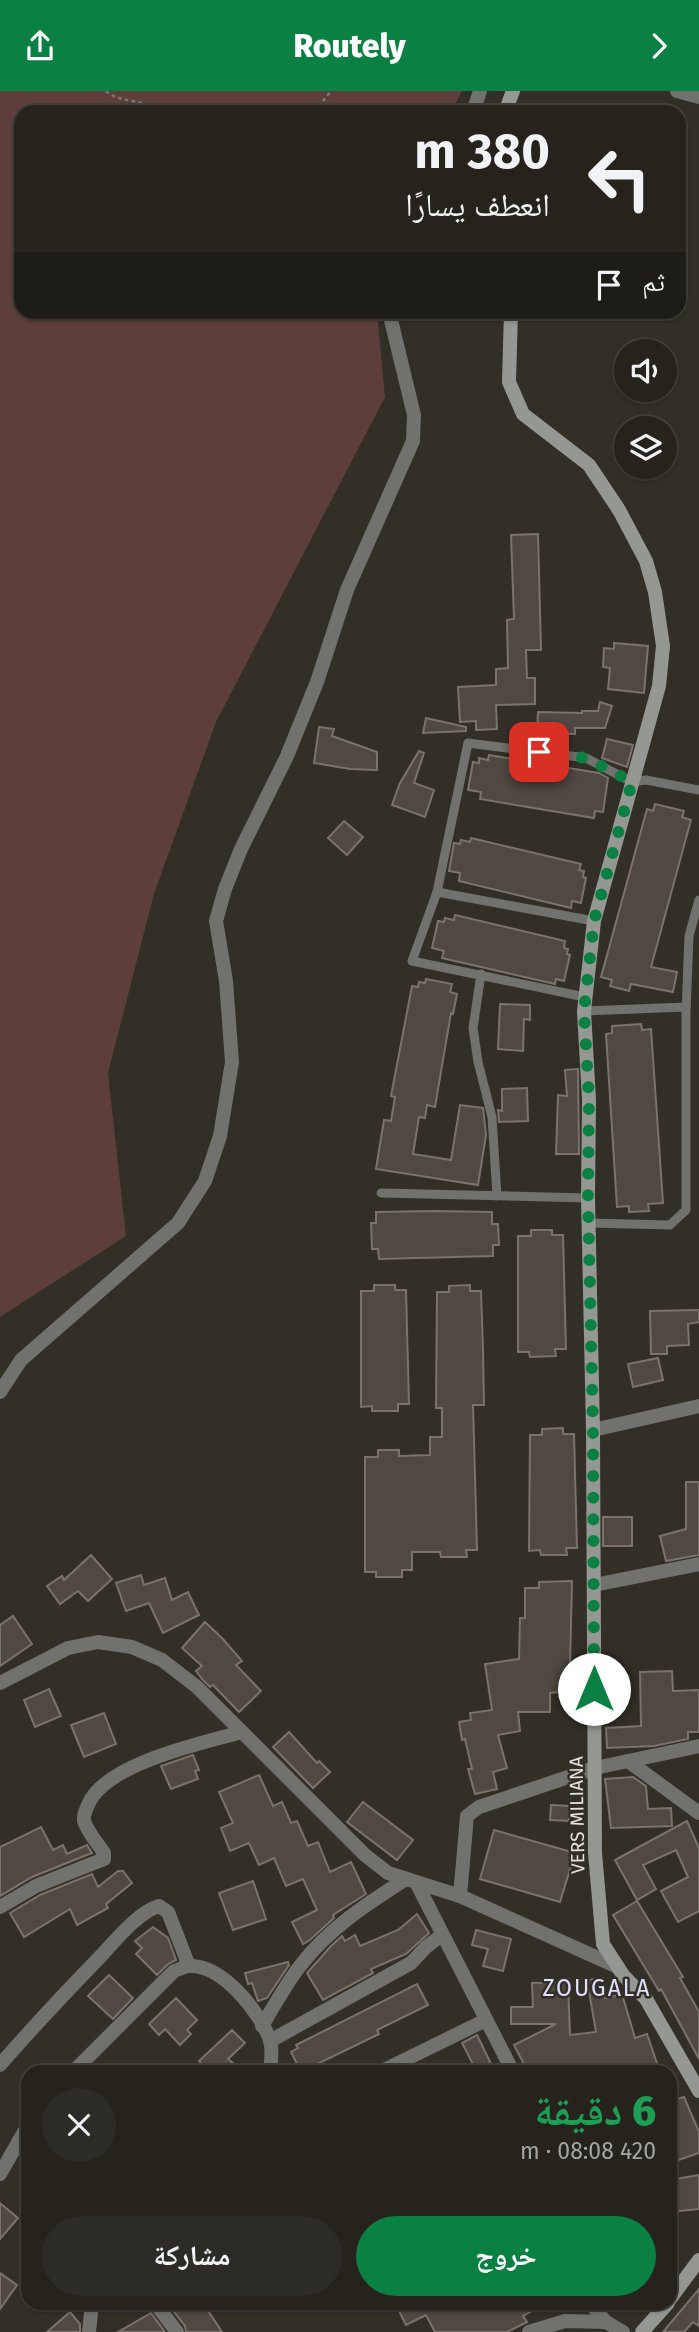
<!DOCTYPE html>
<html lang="ar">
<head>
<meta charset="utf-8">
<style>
  :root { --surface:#25231c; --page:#2d2b25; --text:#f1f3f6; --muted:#a3a4a3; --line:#42403b; --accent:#0b8043 }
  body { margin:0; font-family:"Fira Sans","Noto Naskh Arabic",sans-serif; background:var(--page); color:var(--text); direction:rtl; height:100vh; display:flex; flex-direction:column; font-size:26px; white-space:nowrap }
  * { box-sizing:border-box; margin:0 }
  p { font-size:23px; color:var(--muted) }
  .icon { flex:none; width:38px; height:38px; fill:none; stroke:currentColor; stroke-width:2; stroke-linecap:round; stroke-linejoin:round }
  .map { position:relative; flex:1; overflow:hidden; direction:ltr }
  .side { position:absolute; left:21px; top:1974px; width:656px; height:245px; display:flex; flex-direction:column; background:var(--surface); border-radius:21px; box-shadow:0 2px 5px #0004,0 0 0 2px var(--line); direction:rtl }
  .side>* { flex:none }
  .top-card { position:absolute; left:14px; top:14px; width:672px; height:214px; border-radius:21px; box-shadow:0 2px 5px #0004,0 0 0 2px var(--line); direction:rtl; background:#25231c; color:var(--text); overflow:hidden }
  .fabs { position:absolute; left:614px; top:248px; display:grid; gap:14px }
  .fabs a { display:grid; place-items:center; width:63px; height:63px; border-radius:50%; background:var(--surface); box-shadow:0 2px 5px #0004,0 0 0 2px var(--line); font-size:35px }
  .pin { position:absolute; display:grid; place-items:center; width:60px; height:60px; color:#fff; margin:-30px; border-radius:14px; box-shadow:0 4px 10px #0006 }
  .me { position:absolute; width:77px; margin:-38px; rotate:0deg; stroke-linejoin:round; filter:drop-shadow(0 0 5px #0008) }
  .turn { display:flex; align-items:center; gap:24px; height:147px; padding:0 21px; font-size:32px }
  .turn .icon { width:91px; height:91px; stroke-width:2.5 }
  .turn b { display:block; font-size:49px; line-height:60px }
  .then { display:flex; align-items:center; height:66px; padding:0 21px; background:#0003; gap:14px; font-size:26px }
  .round { display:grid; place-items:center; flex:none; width:74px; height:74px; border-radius:37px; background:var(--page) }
  .head { display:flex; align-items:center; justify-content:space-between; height:119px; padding:0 21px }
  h1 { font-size:42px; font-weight:800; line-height:52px; color:#1e9e55 }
  .cta { display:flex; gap:14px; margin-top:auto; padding:14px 21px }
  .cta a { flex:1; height:80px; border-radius:42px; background:var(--accent); color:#fff; font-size:28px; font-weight:800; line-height:80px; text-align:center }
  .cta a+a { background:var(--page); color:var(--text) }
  header { display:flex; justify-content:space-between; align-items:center; height:91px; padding:0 21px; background:var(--accent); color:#fff; font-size:32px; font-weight:800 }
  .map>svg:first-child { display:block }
</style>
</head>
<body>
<header><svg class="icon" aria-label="forward" viewBox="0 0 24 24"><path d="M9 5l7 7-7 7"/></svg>Routely<svg class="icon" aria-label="share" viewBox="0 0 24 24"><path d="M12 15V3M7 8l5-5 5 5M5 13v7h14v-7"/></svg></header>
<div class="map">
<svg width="699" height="2241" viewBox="0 0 699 2241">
  <rect width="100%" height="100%" fill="#312f26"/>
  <path fill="#5d3e3a" d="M0,0H462L451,21H21V220L377,221L385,306L216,631L154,803L108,982L126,1145L0,1226Z"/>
  <g fill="#504842" stroke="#7b726b" stroke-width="2">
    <path d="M538,443L541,559H526L527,587H535V613L496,614L497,638L476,639V630L460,631L458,596L496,594V578L508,577L507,529L514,528L511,444Z"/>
    <path d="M614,552L648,555L644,602L608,598L610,577L603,576L604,557L614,558Z"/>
    <path d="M600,611L612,615L605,637H575V643L537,642L538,621L582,622V620H598Z"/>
    <path d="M426,627L466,636V640L423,642Z"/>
    <path d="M319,636L334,638L332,645L377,661V679L350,678L314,672Z"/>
    <path d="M607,648L633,654L627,676L602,667Z"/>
    <path d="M419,660L424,662L414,692L434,699L425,726L392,714L400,692Z"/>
    <path d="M489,664L599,682L608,687L603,721L595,720L594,727L480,708L481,701L468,699L473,671L479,672V667L488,669Z"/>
    <path d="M655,713L684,720L682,726L691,729L651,876L677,881L673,901L631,893L629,900L610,895L612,889L601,886L647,718L653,720Z"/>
    <path d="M344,730L363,746L347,764L328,747Z"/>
    <path d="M471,747L581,773L579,779L584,780L583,786L586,787L581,812L572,810L571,817L459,790L460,782L449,780L454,752L460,753L461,749L470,751Z"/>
    <path d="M455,824L565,850L564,857L568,858L567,863L570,864L564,890L556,888L555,893L442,867L444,860L432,857L438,830L444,831L445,827L454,829Z"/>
    <path d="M426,888L452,893L450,901L457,903L453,923L451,922L435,1016L427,1014L425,1027L419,1026L413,1063L451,1069L460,1014L483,1017L486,1044L478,1094L376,1078L384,1029L391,1030L395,1006L391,1005L412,895L418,896L419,891L425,892Z"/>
    <path d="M500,913L530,914V929L524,928L523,960L498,958Z"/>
    <path d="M641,933L642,939L651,938L663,1112L648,1113L649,1120L629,1121V1115L617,1116L606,943L612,942V935Z"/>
    <path d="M578,978L579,1063H556L558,1004L567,1005L565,979Z"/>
    <path d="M527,997L528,1030L499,1031L498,1019L502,1020V998Z"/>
    <path d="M434,1120L492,1121V1133H498L499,1154H493V1165L379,1168L378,1158H372L371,1132H376V1121Z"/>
    <path d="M531,1139H552V1144H563L566,1258H555L556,1265L530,1266L529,1261H518V1145H531Z"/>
    <path d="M374,1194H395V1199H406L409,1313H398V1320H372V1315L361,1316V1200H374Z"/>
    <path d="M470,1194V1200H481L483,1259L484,1314H473L477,1459H466L467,1466H441L440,1461H412V1479H402V1486H376V1481H365V1366H378V1359H399V1365L430,1364V1346H442V1317H436L437,1201H449V1195Z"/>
    <path d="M699,1219V1231L688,1233L689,1254L667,1255V1263H651L650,1220Z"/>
    <path d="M658,1267L663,1289L633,1296L628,1273Z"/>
    <path d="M563,1337V1343H574L577,1457H566L567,1464H541L540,1459L529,1460L530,1344H542V1338Z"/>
    <path d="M686,1391H699V1464L666,1470L660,1445L686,1438Z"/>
    <rect x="603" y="1426" width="29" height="29"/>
    <path d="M91,1464L112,1488L88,1510L78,1500L60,1513L47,1495L62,1485L64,1489Z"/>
    <path d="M141,1484L144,1494L165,1487L172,1509L188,1501L199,1524L163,1542L149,1512L126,1520L116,1492Z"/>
    <path d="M572,1490L570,1574L576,1573L579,1599L550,1602V1621H518L520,1640L498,1644L507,1677L493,1681L497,1698L475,1703L468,1678H472L465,1648L462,1649L459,1631L471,1629L470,1622L492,1619L485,1573L519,1568L520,1527H525V1497H539V1491Z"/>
    <path d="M13,1525L32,1553L0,1575V1534Z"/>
    <path d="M205,1531L222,1547L242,1570L236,1574L261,1600L239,1621L213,1594L210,1596L203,1589L196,1580L202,1575L182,1557Z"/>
    <path d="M672,1580L673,1600L699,1599V1641H688V1648L654,1655L607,1657L606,1637L641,1635L640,1581Z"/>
    <path d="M49,1598L61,1625L35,1636L24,1609Z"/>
    <path d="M104,1622L116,1653L84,1666L71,1634Z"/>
    <path d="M289,1641L317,1672L319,1670L330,1681L313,1697L273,1656Z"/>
    <path d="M193,1664L199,1679L195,1680L198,1688L171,1698L161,1675Z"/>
    <path d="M259,1684L273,1715L282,1711L291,1732L297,1730L308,1755L318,1751L330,1781L351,1771L366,1803L333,1824L334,1827L310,1849L303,1853L292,1831L317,1819L303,1788L286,1795L274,1767L259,1774L249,1752L230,1760L221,1737L233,1732L219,1701Z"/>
    <path d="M633,1686L646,1695L648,1718L671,1717L672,1735L611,1737L605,1688Z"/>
    <path d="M363,1711L413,1749L397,1769L347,1731Z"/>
    <path d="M551,1714L570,1715L569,1730L550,1729Z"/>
    <path d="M687,1730L699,1757V1820L678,1831L661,1800L688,1786L676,1759L643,1774L656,1798L637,1809L615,1769Z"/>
    <path d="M41,1736L53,1759L63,1754L67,1763L87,1754L92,1762L32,1786L0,1805V1756Z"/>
    <path d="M494,1739L575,1762L560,1811L480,1788Z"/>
    <path d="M118,1780H123L132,1792L106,1813L108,1817L77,1834L70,1818L24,1846L10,1822L40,1804L92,1783L98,1796Z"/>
    <path d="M253,1790L266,1828L233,1839L219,1802Z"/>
    <path d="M637,1810L683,1886L680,1887L699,1921V1968L661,1898L659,1900L613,1824Z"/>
    <path d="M417,1823L429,1842L406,1863L371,1878L373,1882L323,1909L307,1882L331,1855L342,1845L345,1850L355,1844L360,1855L398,1839Z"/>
    <path d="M153,1836L168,1847L176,1869L168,1873L157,1884L136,1863L142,1857L135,1850Z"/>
    <path d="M476,1839L511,1848L503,1880L483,1875L488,1858L472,1854Z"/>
    <path d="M288,1871L289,1874L267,1907L258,1910L252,1892L248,1893L245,1882Z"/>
    <path d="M109,1884L133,1907L113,1928L88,1905Z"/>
    <path d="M603,1887L605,1907L622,1903L635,1947L647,1943L660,1981H528L514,1954L556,1933H511V1916H533L532,1892L568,1891L570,1944L596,1941L587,1889Z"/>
    <path d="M417,1893L428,1914L377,1939L379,1943L301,1981L291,1961L298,1957L296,1954Z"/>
    <path d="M176,1907L197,1929L187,1939L191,1943L180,1954L165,1938L159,1944L149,1933Z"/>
    <path d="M232,1939L245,1952L228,1968L244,1981H210L199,1970Z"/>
    <path d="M477,1944L495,1981H477L462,1952Z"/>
    <path d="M684,2006L699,2041V2062L673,2071L672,2066H670V2010Z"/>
    <path d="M699,2084V2118L670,2121V2098L676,2097L675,2088Z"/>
    <path d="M0,2112L18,2127L0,2148Z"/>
    <path d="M0,2182L17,2194L0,2218Z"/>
    <path d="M699,2198V2235L693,2231L684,2241H663Z"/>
    <path d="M169,2212H203L222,2241H186L185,2235L168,2213Z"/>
    <path d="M395,2212H546L523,2225L527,2231L507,2241H435L426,2224L406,2234Z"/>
    <path d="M70,2221L80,2233V2241H47Z"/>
    <path d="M151,2222L165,2241H118Z"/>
  </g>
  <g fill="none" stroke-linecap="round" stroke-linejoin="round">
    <g stroke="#7a7870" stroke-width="2.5" stroke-dasharray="3.5 3.5" stroke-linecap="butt">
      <path d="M106,0C120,13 141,6 161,21"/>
      <path d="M314,21L331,0"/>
    </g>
    <g stroke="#71726e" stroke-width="9">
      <path d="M437,801L412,870L585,906"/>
      <path d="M594,830L437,801L468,652L586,667L632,691L646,689L699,699"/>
      <path d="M481,883L473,937L478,971L492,1026L497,1105"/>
      <path d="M584,920L686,916"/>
      <path d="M381,1102L588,1107"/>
      <path d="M589,1132L670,1134L686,1119V922L689,845L699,809"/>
    </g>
    <g stroke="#71726e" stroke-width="14">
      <path d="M677,0L699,6"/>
      <path d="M593,1339L699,1315"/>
      <path d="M594,1494L699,1473"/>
      <path d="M628,1670L699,1722"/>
      <path d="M416,1791L513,1981"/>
      <path d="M460,1805L467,1725L479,1716L595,1677L699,1655"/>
      <path d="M0,1816L36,1795L104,1768V1762C98,1753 87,1740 84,1730C83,1724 86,1719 88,1714C104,1673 202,1652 242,1641"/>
      <path d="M262,1935C274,1915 286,1893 300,1875C328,1838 368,1812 406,1788"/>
      <path d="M270,1950L411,1872L426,1856L442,1844"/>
      <path d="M0,1974C32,1937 65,1902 99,1867C115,1850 138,1821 159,1815L168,1821L189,1875"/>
      <path d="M73,1981L174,1880C178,1879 185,1875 189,1875C222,1873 260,1921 270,1949C273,1959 271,1971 270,1981"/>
      <path d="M380,1981L486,1929"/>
      <path d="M0,2083L28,2034"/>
      <path d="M155,2212L177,2241"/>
      <path d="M590,2212L606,2231L623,2241"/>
      <path d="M89,2241L92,2212"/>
      <path d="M529,2241L565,2230L606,2231"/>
    </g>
    <g stroke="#71726e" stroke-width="14">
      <path d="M473,21L480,0"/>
      <path d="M0,1301L21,1269L178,1132L205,1090L220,1045L232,971L226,890L216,830L225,798L241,758L287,665L317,591L347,499L413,350L414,324L391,229V220"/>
      <path d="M0,1592L68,1557L98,1551L132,1556L162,1569L197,1596L365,1764L388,1782L460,1805L618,1876"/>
    </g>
    <g stroke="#959892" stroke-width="14">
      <path d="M505,21L513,0"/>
      <path d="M511,220L509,291L523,323L589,374L619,419L646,470L655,501L663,555L659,595L594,830L584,920L589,1009L588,1107L593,1339L595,1762L603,1853L623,1884L646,1908L699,2000"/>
      <path d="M670,2208L699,2169"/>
      <path d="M642,2241L668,2212"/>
    </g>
  </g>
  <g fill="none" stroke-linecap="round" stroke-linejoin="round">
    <path stroke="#0b8043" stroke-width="12" stroke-dasharray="0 21.6" d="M539,661L586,667L632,691L594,830L584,920L589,1009L588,1107L593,1339L594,1598"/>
  </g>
  <g text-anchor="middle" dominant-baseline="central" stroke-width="5" stroke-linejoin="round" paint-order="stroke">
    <g font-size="19" fill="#e4e2dd" stroke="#312f26">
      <text transform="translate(577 1724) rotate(-91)">VERS MILIANA</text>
    </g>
    <g font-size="23" letter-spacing="2" fill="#e0dffc" stroke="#312f26">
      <text x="597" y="1897">ZOUGALA</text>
    </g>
  </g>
</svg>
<div class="fabs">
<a><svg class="icon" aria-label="sound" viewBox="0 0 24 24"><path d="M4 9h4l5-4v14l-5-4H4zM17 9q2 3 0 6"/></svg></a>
<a><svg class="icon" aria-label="layers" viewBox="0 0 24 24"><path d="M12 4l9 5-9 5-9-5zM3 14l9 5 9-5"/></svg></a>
</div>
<div class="pin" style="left:539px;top:661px;background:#d93025"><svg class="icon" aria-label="arrive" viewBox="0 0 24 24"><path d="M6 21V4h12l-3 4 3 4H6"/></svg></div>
<svg class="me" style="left:594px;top:1598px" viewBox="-20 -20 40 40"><circle r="19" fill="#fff"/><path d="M0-13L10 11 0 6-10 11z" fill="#0b8043"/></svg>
<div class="top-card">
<div class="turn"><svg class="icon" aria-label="left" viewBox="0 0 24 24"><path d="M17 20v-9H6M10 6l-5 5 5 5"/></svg><div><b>380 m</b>انعطف يسارًا</div></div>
<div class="then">ثم<svg class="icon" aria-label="arrive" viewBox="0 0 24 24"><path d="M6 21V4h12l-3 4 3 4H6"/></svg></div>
</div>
<section class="side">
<div class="head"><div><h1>6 دقيقة</h1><p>420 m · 08:08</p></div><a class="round"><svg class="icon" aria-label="close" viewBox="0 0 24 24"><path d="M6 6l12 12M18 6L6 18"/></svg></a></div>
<div class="cta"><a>خروج</a><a>مشاركة</a></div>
</section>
</div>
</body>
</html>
